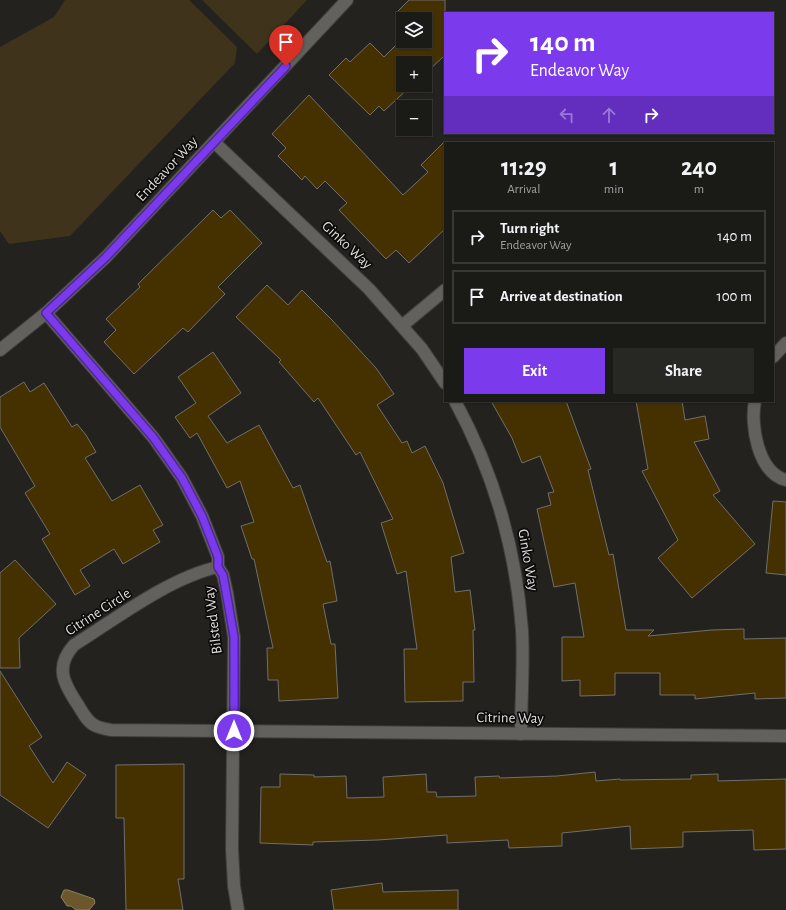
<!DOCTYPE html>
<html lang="en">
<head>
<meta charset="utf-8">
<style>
  :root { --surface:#1a1a17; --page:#272724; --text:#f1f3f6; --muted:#9fa1a1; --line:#383836; --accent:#7c3aed }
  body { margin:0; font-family:"Alegreya Sans",sans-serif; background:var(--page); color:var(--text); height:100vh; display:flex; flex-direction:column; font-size:15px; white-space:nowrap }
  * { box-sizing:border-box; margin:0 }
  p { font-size:13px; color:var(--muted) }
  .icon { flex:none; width:22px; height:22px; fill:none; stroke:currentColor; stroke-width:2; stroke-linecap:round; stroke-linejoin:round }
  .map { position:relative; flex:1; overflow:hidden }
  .details { position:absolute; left:444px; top:142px; width:330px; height:260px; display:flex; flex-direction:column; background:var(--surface); border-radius:0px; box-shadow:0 1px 3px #0004,0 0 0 1px var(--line) }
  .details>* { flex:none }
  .top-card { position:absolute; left:444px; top:12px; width:330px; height:122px; border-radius:0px; box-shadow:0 1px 3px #0004,0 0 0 1px var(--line); background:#7c3aed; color:#fff; overflow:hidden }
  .controls { position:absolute; left:396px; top:12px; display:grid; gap:8px }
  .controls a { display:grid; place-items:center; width:36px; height:36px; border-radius:0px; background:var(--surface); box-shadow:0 1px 3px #0004,0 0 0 1px var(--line); font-size:20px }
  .pin { position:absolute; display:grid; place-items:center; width:34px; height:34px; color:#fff; margin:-41px -17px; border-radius:50% 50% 50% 0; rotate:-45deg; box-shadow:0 0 4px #0007 }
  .pin .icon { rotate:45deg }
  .me { position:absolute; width:44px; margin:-22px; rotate:0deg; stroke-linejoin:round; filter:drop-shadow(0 0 3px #0008) }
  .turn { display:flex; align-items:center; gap:14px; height:84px; padding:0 20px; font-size:18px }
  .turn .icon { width:52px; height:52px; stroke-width:2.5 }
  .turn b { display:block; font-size:28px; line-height:34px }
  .lanes { display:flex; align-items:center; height:38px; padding:0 20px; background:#0003; justify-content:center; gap:20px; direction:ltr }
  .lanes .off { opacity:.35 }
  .eta { display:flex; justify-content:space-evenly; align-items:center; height:68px; text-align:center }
  .eta b { font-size:24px; font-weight:600; line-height:28px }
  .cta { display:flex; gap:8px; margin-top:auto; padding:8px 20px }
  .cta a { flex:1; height:46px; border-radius:0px; background:var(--accent); color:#fff; font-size:16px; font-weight:600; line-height:46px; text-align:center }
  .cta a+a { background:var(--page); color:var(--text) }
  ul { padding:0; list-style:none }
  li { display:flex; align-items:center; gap:12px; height:54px; margin:0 8px 6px; padding:0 12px; border:2px solid var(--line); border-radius:0px }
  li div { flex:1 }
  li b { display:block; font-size:15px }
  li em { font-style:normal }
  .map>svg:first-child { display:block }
</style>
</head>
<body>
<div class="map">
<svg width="786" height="910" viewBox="0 0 786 910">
  <rect width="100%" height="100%" fill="#23221f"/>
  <g fill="#3f331b">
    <path d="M65,0H189L237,47L235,63L70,236L9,244L0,231V47L54,17Z"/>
    <path d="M202,0H307L257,54Z"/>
  </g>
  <path fill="#6c562b" stroke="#8e7f60" d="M64,890H68L94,899L95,903L89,910H76L71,906H67L61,897Z"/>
  <g fill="#453000" stroke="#716f6c">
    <path d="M409,0H445V55L425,74V63H403V85H412L384,111L379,106L370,115L329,75L346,58L350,62L370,43L384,57L403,38V41H425V19H403L396,13Z"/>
    <path d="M309,95L403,195L428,172L421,165L445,141V229L409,263L396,250L386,259L339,210L347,203L325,181L317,189L305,176L302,180L278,156L286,148L272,134Z"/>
    <path d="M213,210L221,218L230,210L262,243L218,287L225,294L188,332L183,328L134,374L104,342L116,330L106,319L140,287L138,284Z"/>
    <path d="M267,285L288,305L302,290L332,320L376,368L394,394L377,405L402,443L407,441L412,453L425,446L443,483L464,553L451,557L455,592L470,590L475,630H473L474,682H463V701L405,702L404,649H417L406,571L397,574L381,523L393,519L360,452L356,455L318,398L314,402L279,362L281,360L236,317Z"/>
    <path d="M213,352L241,393L208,416L227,443L259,425L293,488L300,485L327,562L330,561L337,601L323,604L331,644H335L338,698L279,701L278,680H268L267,648H273L254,559H252L241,526L254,522L240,481L227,488L197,433L190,438L175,417L196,403L178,377Z"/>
    <path d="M24,382L30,392L44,383L72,427L77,424L86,435L96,452L85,458L112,501L140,485L163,525L153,530L160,542L123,564L114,549L80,570L90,586L75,595L42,539L50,534L25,493L35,486L0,427V397Z"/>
    <path d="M491,401H566L591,469L588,470L609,555L613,554L626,630H654L648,636L712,630L744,629V639L786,638V698L755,699V693L695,699V695H660V673H615V695L580,696V680L562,681V637H584L575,583L554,587L537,509L551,505L548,493L554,492L540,456L522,463L512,438Z"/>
    <path d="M636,401H682L685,420L705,416L709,439L694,442L720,491L713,495L755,544L692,598L658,558L678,540L642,471L648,469Z"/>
    <path d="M773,501L786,502V575L766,573Z"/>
    <path d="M15,560L56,604L19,638L20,668H0V573Z"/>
    <path d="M0,671L42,737L29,746L53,783L67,762L86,775L48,828L0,795Z"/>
    <path d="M184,764V879H178L183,910H126L124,818H116V765Z"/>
    <path d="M595,772L596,781L620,779V780L691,779V775L718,774V781L786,779V849L754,850L753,830L683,832V847L631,849L630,826L562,833V846L509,848L508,840L447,843V835L378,840L313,842V845L260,843L261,787H280V774L314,775V777L346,776L347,798L384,797L383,777L426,774L427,792H436L437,797L476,796L475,777L499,776L500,778L557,776Z"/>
    <path d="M382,883L383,892L458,890V910H334L331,890Z"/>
  </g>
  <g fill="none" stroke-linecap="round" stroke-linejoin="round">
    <defs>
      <g id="minor">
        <path d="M214,142L369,289L422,349L445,383"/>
        <path d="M46,313L153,437L182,478L202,516L218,557V567L223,575L227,593L234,637L232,849L234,886L238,910"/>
        <path d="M403,325L445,290"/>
        <path d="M0,350L46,313L106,257L347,0"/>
        <path d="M773,357L786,343"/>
        <path d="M455,401C494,473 516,549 522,630C524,664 521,699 521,734"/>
        <path d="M755,401C750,425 758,473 786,480"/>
        <path d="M218,567C169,578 117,618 74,645C54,667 64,684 78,705C83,713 87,722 96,726C100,728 106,729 111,730L786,736"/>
      </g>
    </defs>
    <use href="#minor" stroke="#3f3e3c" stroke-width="14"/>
    <use href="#minor" stroke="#63615e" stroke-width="12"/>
  </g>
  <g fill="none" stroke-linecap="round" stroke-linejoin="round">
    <defs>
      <path id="route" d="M234,731V637L229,608L223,575L218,567V557L202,516L182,478L153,437L46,313L106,257L286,66"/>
    </defs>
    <use href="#route" stroke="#51269a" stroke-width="10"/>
    <use href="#route" stroke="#7c3aed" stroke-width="7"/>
  </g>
  <g text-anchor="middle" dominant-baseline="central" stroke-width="3.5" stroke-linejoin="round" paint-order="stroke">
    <g font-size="15" fill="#dfdedc" stroke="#0c0b0a">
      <text transform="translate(167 169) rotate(-47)">Endeavor Way</text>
      <text transform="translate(347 245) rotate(43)">Ginko Way</text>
      <text transform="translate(528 560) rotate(80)">Ginko Way</text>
      <text transform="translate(98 612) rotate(-33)">Citrine Circle</text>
      <text transform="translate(213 620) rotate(-97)">Bilsted Way</text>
      <text transform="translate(510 718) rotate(1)">Citrine Way</text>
    </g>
  </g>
</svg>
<div class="controls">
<a><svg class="icon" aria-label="layers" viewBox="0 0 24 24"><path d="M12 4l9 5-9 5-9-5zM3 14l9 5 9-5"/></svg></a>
<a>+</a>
<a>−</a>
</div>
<div class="pin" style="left:286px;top:66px;background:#d93025"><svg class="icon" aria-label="arrive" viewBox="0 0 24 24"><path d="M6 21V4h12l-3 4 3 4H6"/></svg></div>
<svg class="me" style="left:234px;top:731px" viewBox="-20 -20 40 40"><circle r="17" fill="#7c3aed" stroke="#fff" stroke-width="3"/><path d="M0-11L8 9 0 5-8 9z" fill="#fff"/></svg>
<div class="top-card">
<div class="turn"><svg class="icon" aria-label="right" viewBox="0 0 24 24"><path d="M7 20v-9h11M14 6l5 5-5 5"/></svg><div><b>140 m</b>Endeavor Way</div></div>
<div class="lanes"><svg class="icon off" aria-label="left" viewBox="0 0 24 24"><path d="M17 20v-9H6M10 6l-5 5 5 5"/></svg><svg class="icon off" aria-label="ahead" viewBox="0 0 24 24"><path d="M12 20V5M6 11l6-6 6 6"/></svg><svg class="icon" aria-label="right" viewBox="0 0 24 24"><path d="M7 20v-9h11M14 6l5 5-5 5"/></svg></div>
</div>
<section class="details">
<div class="eta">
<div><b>11:29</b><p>Arrival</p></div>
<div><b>1</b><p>min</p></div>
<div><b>240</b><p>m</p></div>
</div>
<ul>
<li><svg class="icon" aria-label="right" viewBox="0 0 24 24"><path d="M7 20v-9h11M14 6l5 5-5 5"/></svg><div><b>Turn right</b><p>Endeavor Way</p></div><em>140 m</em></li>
<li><svg class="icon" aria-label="arrive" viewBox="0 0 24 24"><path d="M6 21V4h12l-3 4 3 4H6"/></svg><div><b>Arrive at destination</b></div><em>100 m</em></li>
</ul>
<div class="cta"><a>Exit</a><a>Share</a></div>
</section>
</div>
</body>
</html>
